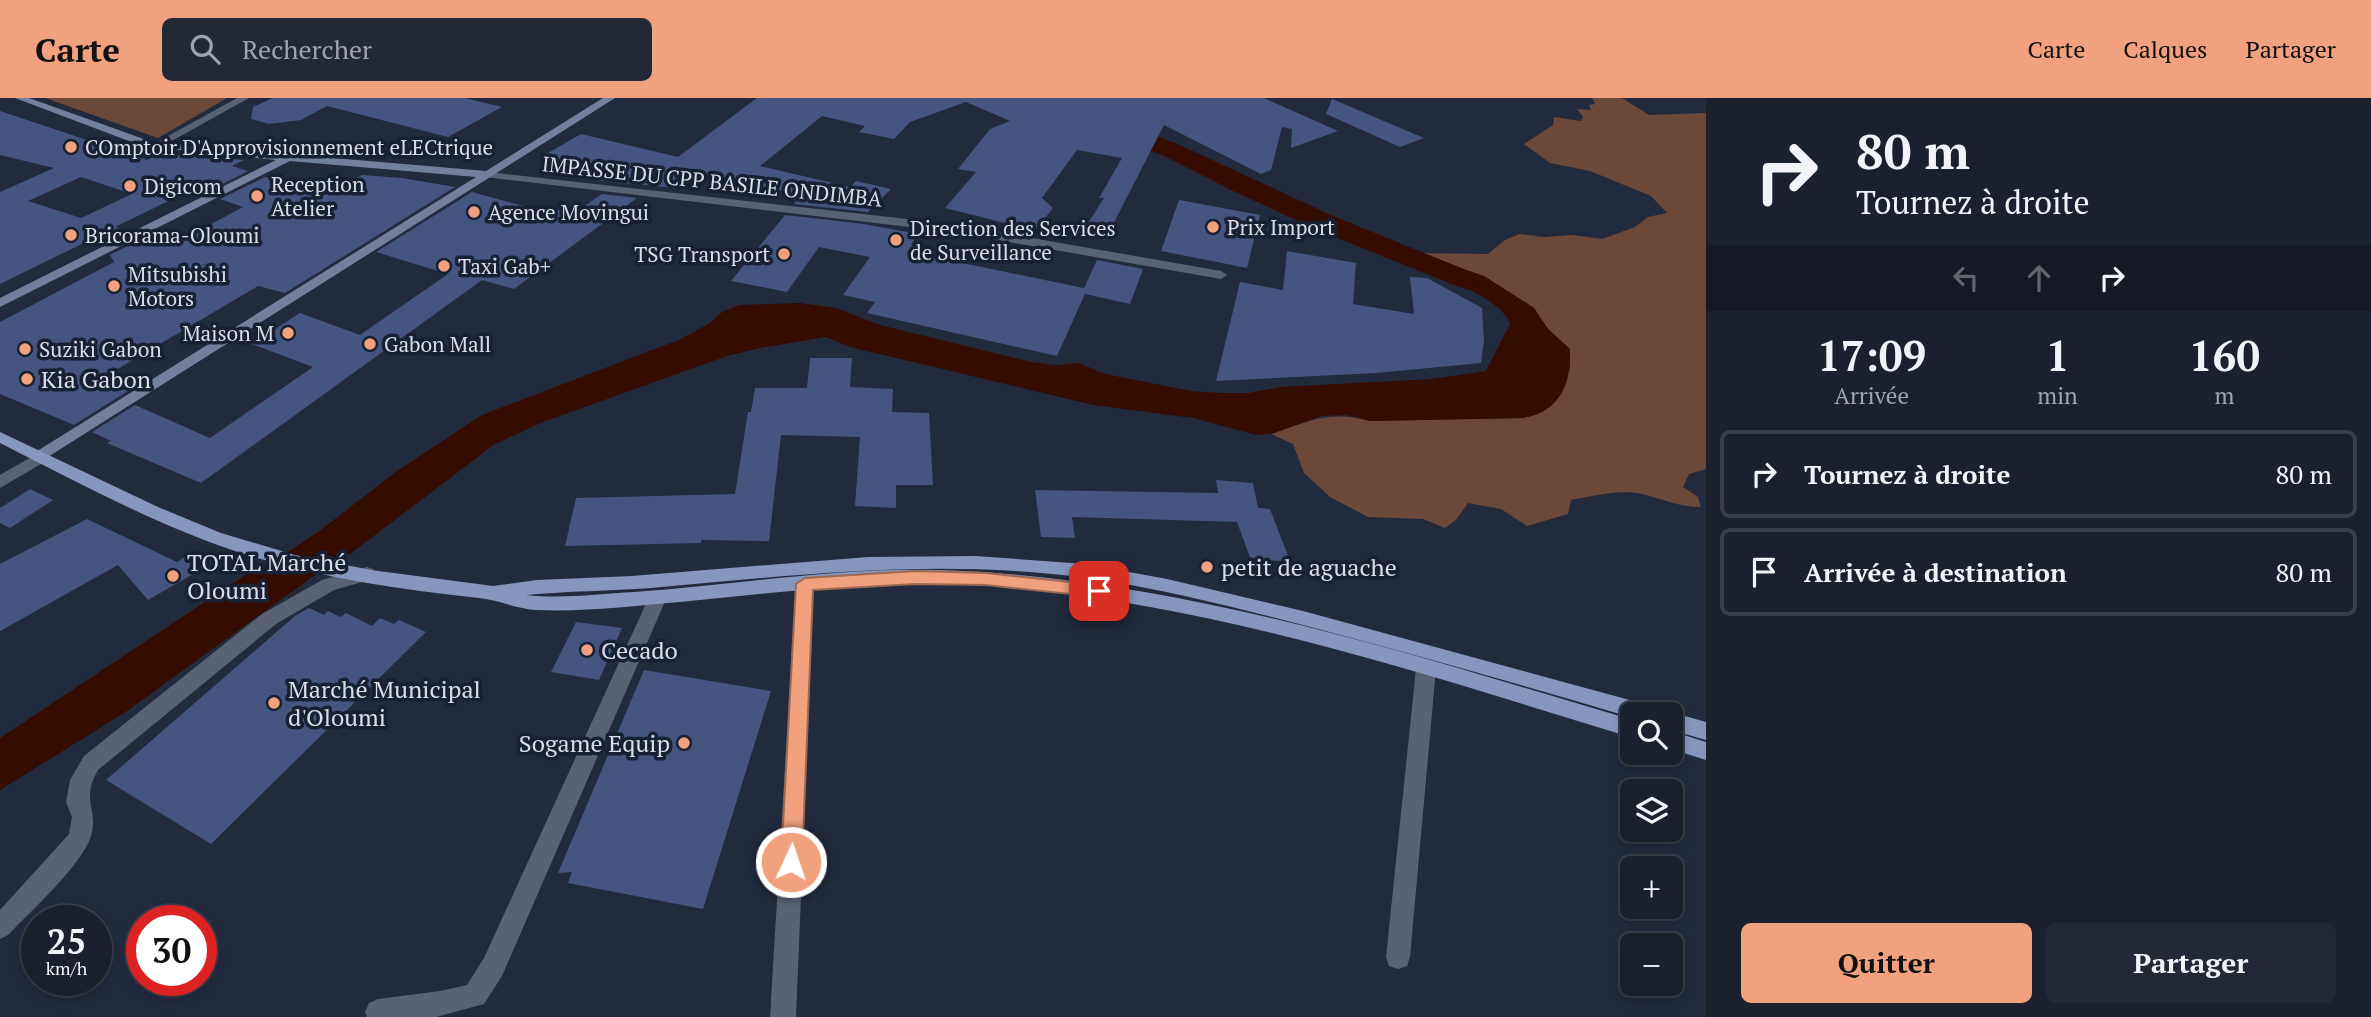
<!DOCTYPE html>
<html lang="fr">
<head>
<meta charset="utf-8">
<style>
  :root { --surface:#1a202e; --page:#232836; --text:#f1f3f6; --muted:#9fa3aa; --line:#383e4a; --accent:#f1a17d }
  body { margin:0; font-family:"PT Serif",serif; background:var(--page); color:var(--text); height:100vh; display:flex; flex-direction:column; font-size:26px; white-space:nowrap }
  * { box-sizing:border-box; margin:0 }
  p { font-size:23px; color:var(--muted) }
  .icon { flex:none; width:38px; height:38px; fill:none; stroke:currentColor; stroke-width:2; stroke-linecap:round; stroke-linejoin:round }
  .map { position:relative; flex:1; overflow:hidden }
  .sheet { display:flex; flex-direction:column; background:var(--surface); width:665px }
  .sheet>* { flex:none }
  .guide { background:#1a202e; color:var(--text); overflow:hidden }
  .fabs { position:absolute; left:1620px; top:604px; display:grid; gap:14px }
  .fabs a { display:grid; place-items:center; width:63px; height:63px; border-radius:10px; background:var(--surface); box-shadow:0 4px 10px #0003,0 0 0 2px var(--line); font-size:35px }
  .speed { position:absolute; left:21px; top:807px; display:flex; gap:14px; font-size:35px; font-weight:700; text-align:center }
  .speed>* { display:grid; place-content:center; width:91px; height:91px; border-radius:50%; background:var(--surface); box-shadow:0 4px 10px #0003,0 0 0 2px var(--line); line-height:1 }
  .speed small { font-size:18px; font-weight:400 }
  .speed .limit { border:10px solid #d22; background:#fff; color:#111 }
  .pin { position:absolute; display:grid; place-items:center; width:60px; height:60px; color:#fff; margin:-30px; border-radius:14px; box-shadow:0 4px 10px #0006 }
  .me { position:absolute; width:77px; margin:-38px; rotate:3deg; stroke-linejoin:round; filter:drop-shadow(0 0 5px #0008) }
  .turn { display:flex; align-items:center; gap:24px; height:147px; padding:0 35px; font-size:32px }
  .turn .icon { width:91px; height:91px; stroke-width:2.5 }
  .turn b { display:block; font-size:49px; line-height:60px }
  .lanes { display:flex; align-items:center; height:66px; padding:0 35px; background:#0003; justify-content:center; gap:35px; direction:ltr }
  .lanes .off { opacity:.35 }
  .eta { display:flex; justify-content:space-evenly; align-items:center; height:119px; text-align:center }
  .eta b { font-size:42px; font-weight:700; line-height:49px }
  .primary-button { display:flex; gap:14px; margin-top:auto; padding:14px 35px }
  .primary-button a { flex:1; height:80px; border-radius:10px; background:var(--accent); color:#111; font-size:28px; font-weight:700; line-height:80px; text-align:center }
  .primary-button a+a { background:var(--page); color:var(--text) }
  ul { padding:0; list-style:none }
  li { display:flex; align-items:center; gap:21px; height:88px; margin:0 14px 10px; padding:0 21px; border:4px solid var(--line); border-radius:10px }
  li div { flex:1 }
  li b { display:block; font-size:26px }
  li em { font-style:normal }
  header { display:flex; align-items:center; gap:42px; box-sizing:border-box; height:98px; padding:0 35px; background:var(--accent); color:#111 }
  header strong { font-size:33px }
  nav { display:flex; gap:38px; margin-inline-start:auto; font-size:24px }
  .search { width:490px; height:63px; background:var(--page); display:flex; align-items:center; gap:18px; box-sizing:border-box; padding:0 24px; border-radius:10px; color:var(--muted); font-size:26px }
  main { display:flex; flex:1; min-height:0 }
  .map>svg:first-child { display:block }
</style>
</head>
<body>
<header>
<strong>Carte</strong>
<div class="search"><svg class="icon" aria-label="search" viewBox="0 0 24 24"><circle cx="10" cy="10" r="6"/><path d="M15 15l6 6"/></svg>Rechercher</div>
<nav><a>Carte</a><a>Calques</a><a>Partager</a></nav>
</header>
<main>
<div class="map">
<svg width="1706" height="919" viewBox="0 0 1706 919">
  <rect width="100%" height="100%" fill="#222a3e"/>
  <g fill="#6b4838">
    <path d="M45,0H227L158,40Z"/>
    <path d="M1592,0H1622L1649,17L1706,15V371L1689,376L1683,389L1698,399L1701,409C1679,409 1663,401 1642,396C1620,391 1593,398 1571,402L1568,416L1527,428L1501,411L1468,405L1456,422L1445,430L1423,421L1368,419L1330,399L1304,375L1293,346L1271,336C1309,323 1330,312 1370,323L1523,320L1565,289L1570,269V251L1548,231L1534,210L1484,178L1414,155L1488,156L1505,142L1519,136L1544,139L1572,137L1602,141L1635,129L1648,119L1667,115L1651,98L1590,73L1550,65L1524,46L1553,27L1554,19L1581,23L1583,19L1577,11L1591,12L1589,7L1595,6Z"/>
  </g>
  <g fill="#350c00">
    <path d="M1414,155L1484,178L1534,210L1548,231L1570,251C1571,286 1560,314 1523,320L1370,323L1346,317L1322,318L1271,336L1256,337L1193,320L1093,307L850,249L826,239L760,250L727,258L543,324L495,346L350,456L304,445L397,373L482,317L681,241L710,225L722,214L739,207L800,205L836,210L880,227L1031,264L1056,267L1079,265L1105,276L1191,293L1220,295H1249L1280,289L1431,281L1486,273L1510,226C1501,198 1439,180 1413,168Z"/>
    <path d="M250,474L301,487L127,613L0,692V640Z"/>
  </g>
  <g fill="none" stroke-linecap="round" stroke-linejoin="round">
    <g fill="#350c00" fill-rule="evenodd">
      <path d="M1041,0H1070L1110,20L1182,48L1333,118L1476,176L1481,182L1476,188L1466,191L1456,188L1313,130L1233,93L1164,58L1094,30L1044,5Z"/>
      <path d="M371,404L385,408L390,418L385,428L250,523L235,527L220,523L214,511L220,499L357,408Z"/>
    </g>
  </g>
  <g fill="#44557f" fill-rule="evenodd">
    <path d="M273,0H465L502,9L448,39L327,8L301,22L269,26L251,21L253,9Z"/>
    <path d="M757,0H1264L1338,33L1291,50L1292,31L1282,29L1271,72L1261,76L1164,27L1105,142L1081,136L1104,100H1099L1122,60L1077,52L1042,100L1053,110L1038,129H1021L945,110L976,74L958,71L990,31L1010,23L966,4L910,24L894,41L859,34L865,28L822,18L760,68L850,89L856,83L891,91L868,114L794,106L801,97L693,75L676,90L581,81L593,72L541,59L581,36L678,59Z"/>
    <path d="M1332,1L1424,40L1400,49L1326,16Z"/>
    <path d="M0,13L147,62L161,56L244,62L232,68L248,73L203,96L191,92L115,129L128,133L104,145L100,137L0,186V94L54,70L0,57ZM81,79L132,96L81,120L28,103Z"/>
    <path d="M362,77L402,80L455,89L285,195L258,188L99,282L128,293L74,327L0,296V224L114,164L110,157L145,139L172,147L243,109L220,101L265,79L325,97Z"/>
    <path d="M472,94L545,114L551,110L573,116L602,96L637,100L514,191L482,182L201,385L107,345L111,343L92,334L135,307L210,340L313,269L252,246L300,215L360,237L448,176L376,154Z"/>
    <path d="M1179,102L1260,117L1247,170L1161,153Z"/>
    <path d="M785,117L864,126L918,136L911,147L928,158L1084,190L1097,162L1143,171L1130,206L1085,196L1057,258L867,215L875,204L843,197L870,159L819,149L787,194L731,183Z"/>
    <path d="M1287,153L1356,165L1353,206L1414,216L1410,179L1427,180L1482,210L1484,243L1481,265L1376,275L1216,283L1240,184L1283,192Z"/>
    <path d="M810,260H852L850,289L893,291L892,314L929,315L933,387H896V410L855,408L860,339L781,337L769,443L701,442V445L565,448L576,400L735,396L748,314H751L755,290H807Z"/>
    <path d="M1216,382L1253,385L1258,410L1270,411L1290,463L1251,462L1237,424L1072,419L1075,440L1041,439L1035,392L1218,395Z"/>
    <path d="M30,391L53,402L10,430L0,425V410Z"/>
    <path d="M87,421L177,464L187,458L200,472L148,502L118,467L0,533V466Z"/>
    <path d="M309,510L324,517L328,513L341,519L346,515L372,528L380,520L394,526L399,522L426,534L211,746L106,682L295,518Z"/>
    <path d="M576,524L622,530L599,582L551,574Z"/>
    <path d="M644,572L771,593L703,811L568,785L572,774L558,775Z"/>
  </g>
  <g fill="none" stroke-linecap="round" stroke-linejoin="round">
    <g fill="#596174" fill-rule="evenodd">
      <path d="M237,0H249L159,50L150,48Z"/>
      <path d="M488,74L952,126L1221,173L1227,177L1221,181L952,134L484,79L482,77Z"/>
      <path d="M40,354L46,355L48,359L46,363L0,390V377Z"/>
      <path d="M367,469L373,471L376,476L373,481L334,492L276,526L98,672C80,704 99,710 91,738C82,767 30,814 8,837L0,841V812L69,736L72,719L66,704L70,682L84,658L262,516L322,482Z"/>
      <path d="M805,479L811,481L814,486L796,919H770L796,486L799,481Z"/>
      <path d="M658,492L664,494L667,499L502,878L484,906L436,919H367L365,914L369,905L378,901L440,893L467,887L484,860L649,499L652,494Z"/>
      <path d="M1426,563L1433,565L1436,571L1410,859L1407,868L1398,871L1389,868L1386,859L1416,571L1419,565Z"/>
    </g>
    <path fill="#72809e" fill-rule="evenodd" d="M15,0H29L155,45L486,73L603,0H615L40,364L34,363L32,359L34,355L476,79L290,63L0,209V200L276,62L142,48Z"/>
    <g fill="#8697be" fill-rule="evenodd">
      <path d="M0,334L158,409L221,435L295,457L371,472L493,488L537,482L632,478L868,459L976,458L1085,466L1167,481L1303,513L1648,607L1655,610L1658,616H1633V620C1530,589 1426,560 1322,532C1226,507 1128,481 1029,474C902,464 776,479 651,490C609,493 568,493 526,497C561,501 599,496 634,494C735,487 836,469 938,472C1176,479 1406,555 1633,622V640C1424,576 1212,505 992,488C888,480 784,494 680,504C633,508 584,514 537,512C517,511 499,502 479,500C387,490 294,476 207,443C135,416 68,379 0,345Z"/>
      <path d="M1671,614L1706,624V642L1671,632V616H1666Z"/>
      <path d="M1671,633L1706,644V662L1671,651Z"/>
    </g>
  </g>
  <path fill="#f1a17d" stroke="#9d6951" stroke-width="2" d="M915,473L986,475L1099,487L1108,493L1099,499L986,487L915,486L813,492L802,764L799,771L791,773L784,771L781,764L796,486L805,480Z"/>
  <g fill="#f1a17d" stroke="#182034" stroke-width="2.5">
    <circle cx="71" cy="49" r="7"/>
    <circle cx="130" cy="88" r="7"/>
    <circle cx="257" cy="98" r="7"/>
    <circle cx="474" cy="114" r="7"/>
    <circle cx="1213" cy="129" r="7"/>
    <circle cx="71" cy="137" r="7"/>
    <circle cx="896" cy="142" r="7"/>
    <circle cx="784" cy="156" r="7"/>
    <circle cx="444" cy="168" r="7"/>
    <circle cx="114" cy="188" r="7"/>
    <circle cx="288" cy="235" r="7"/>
    <circle cx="370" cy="246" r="7"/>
    <circle cx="25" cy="251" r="7"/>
    <circle cx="27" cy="281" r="7"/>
    <circle cx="1207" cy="469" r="7"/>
    <circle cx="173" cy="478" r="7"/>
    <circle cx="587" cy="552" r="7"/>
    <circle cx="274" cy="605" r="7"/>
    <circle cx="684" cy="645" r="7"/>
  </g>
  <g text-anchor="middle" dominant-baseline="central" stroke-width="7" stroke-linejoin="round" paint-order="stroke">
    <g font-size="21" fill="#d7ddea" stroke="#182034" text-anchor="start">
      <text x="85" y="49">COmptoir D'Approvisionnement eLECtrique</text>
      <text x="271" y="86">Reception<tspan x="271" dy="24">Atelier</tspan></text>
      <text x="144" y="88">Digicom</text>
      <text x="488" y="114">Agence Movingui</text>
      <text x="1227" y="129">Prix Import</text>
      <text x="910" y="130">Direction des Services<tspan x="910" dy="24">de Surveillance</tspan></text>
      <text x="85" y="137">Bricorama-Oloumi</text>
      <text x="770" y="156" text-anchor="end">TSG Transport</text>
      <text x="458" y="168">Taxi Gab+</text>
      <text x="128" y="176">Mitsubishi<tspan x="128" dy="24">Motors</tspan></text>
      <text x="274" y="235" text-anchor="end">Maison M</text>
      <text x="384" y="246">Gabon Mall</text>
      <text x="39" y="251">Suziki Gabon</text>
    </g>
    <g font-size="21" fill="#d7ddea" stroke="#182034">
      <text transform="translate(712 83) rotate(6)">IMPASSE DU CPP BASILE ONDIMBA</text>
    </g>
    <g font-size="24" fill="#d7ddea" stroke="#182034" text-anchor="start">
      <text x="41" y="281">Kia Gabon</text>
      <text x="187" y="464">TOTAL Marché<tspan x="187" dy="28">Oloumi</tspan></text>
      <text x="1221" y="469">petit de aguache</text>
      <text x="601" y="552">Cecado</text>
      <text x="288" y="591">Marché Municipal<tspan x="288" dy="28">d'Oloumi</tspan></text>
      <text x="670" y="645" text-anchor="end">Sogame Equip</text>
    </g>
  </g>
</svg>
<div class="fabs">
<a><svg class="icon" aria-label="search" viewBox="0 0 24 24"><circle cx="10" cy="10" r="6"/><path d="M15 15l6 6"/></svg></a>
<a><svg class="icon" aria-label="layers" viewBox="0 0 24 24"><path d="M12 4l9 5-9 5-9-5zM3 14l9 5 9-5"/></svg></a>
<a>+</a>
<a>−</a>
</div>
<div class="speed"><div>25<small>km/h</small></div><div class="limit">30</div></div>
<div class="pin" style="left:1099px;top:493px;background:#d93025"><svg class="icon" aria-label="arrive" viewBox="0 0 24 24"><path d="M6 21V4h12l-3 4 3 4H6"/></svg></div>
<svg class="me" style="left:791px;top:764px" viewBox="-20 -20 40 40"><circle r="17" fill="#f1a17d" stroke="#fff" stroke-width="3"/><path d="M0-11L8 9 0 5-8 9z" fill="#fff"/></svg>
</div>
<section class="sheet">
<div class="guide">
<div class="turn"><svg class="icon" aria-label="right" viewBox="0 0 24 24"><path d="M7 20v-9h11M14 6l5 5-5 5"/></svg><div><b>80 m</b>Tournez à droite</div></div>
<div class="lanes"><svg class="icon off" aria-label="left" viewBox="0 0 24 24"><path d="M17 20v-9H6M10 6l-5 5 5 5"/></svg><svg class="icon off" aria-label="ahead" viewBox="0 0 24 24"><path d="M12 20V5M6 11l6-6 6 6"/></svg><svg class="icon" aria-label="right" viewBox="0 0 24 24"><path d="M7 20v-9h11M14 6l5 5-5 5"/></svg></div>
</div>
<div class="eta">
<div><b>17:09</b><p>Arrivée</p></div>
<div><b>1</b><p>min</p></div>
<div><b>160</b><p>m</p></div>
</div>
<ul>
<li><svg class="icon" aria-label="right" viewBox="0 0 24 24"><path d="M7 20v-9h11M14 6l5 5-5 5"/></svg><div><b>Tournez à droite</b></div><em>80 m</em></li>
<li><svg class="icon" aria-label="arrive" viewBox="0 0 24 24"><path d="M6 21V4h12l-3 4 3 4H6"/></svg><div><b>Arrivée à destination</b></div><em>80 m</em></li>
</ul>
<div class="primary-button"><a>Quitter</a><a>Partager</a></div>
</section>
</main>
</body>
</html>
